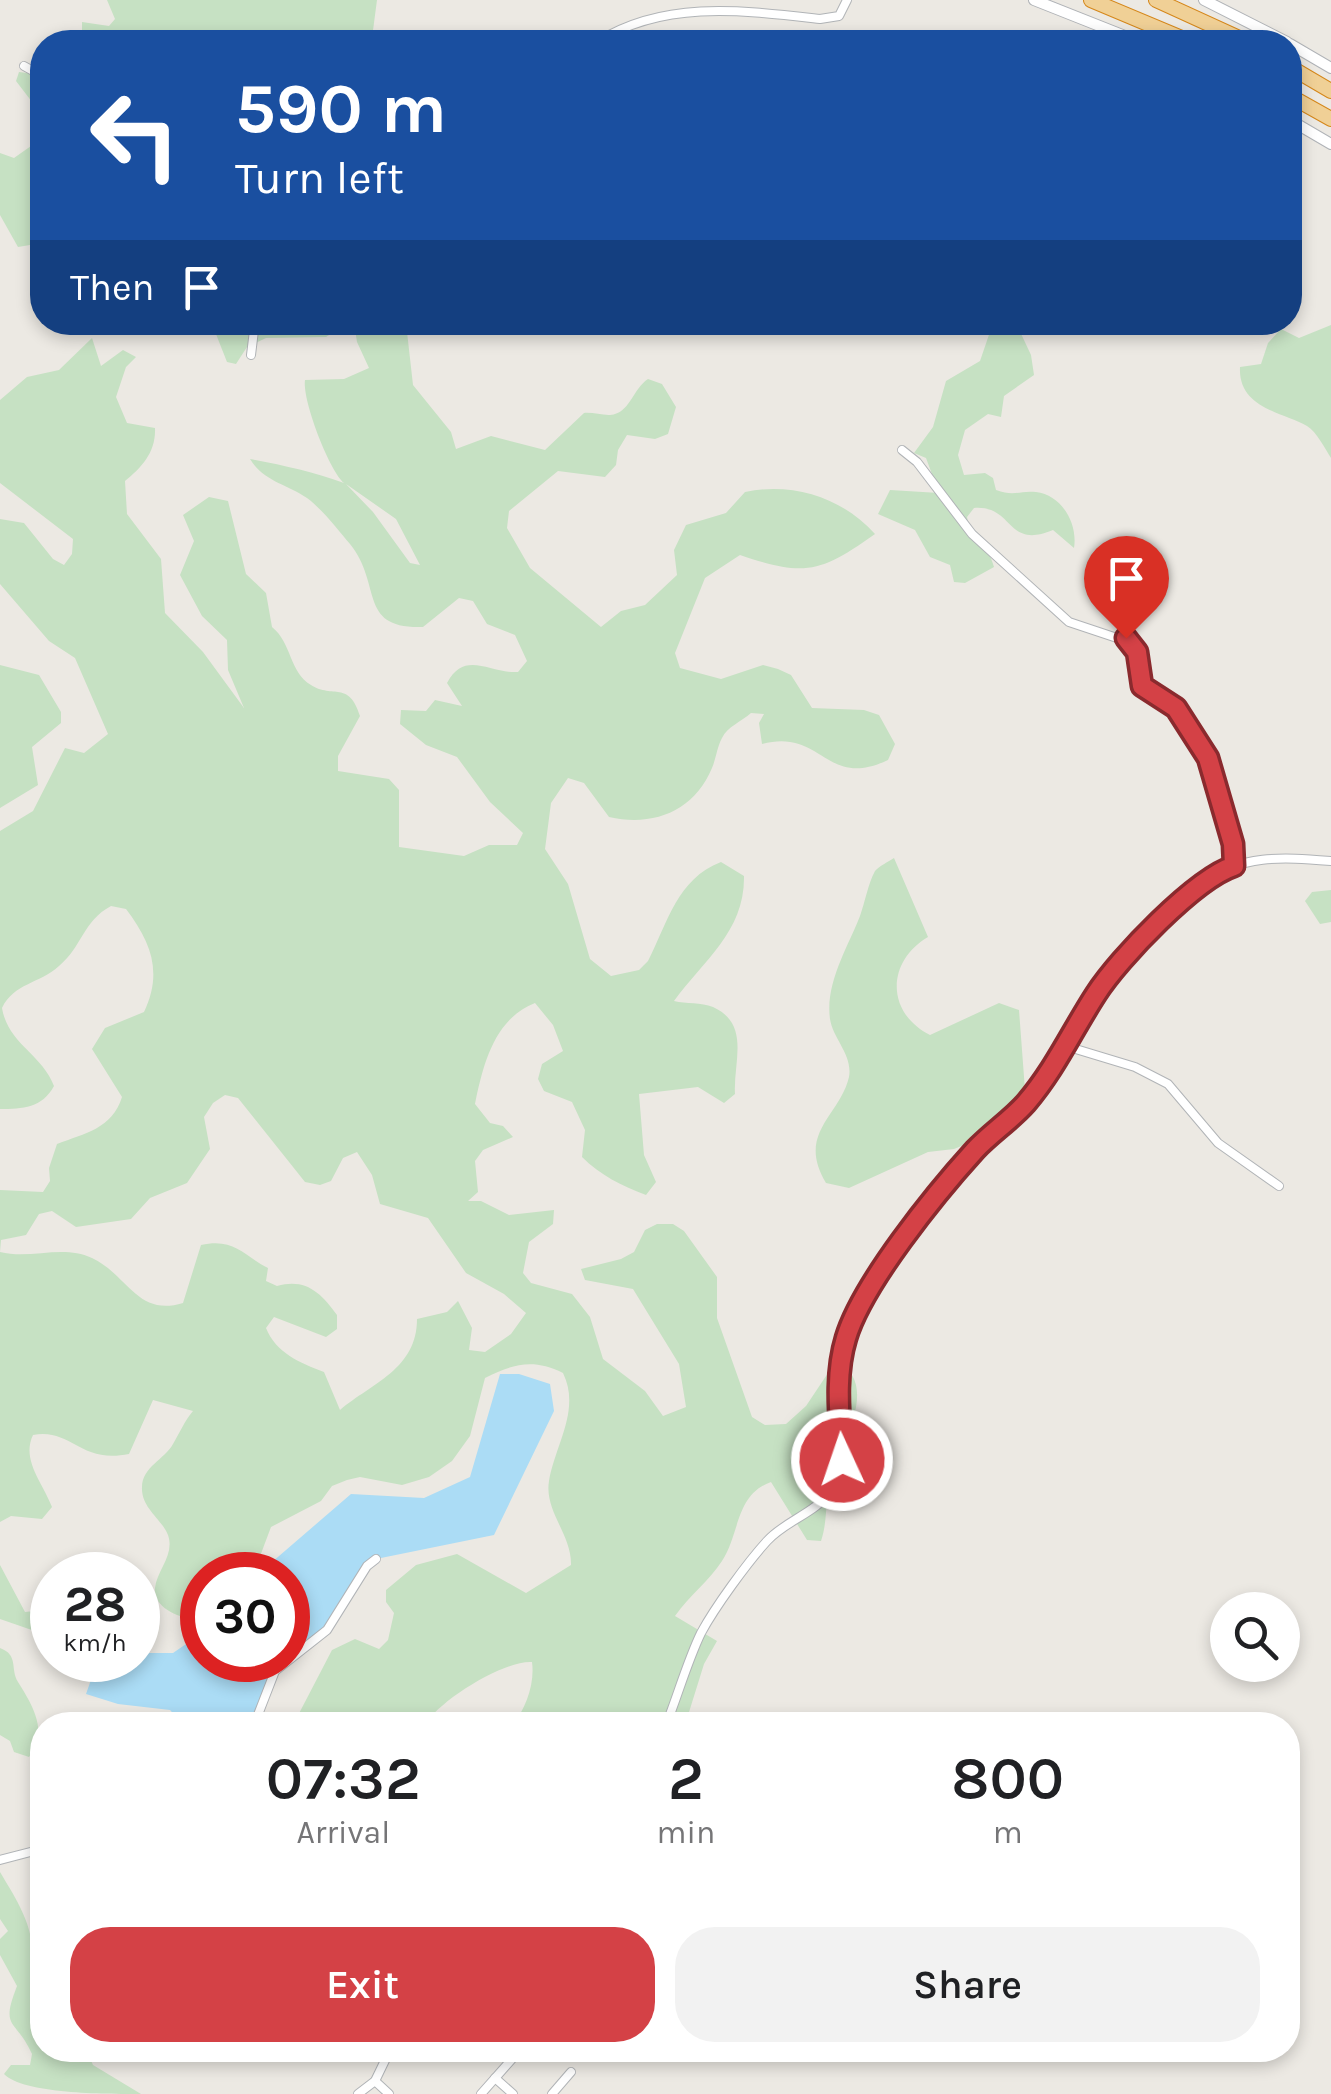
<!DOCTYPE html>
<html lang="en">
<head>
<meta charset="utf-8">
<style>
  :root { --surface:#fff; --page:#f2f2f2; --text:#202124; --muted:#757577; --accent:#d44146 }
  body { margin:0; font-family:Karla,sans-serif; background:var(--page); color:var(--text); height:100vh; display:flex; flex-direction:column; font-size:38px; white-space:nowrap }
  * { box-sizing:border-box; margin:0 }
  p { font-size:32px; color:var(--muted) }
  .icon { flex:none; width:55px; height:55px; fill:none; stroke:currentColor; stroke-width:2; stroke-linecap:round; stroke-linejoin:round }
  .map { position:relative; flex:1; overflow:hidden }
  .side { position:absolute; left:30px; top:1712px; width:1270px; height:350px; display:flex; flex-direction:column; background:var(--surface); border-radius:40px; box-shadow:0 5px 15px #0003 }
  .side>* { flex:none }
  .top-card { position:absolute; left:30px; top:30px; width:1272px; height:305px; border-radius:40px; box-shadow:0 5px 15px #0003; background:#1a4fa0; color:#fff; overflow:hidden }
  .buttons { position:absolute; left:1210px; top:1592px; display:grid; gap:20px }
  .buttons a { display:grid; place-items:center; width:90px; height:90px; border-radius:50%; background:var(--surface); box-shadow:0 5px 15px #0003; font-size:50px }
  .speed { position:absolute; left:30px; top:1552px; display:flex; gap:20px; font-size:50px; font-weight:700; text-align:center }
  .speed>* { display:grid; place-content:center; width:130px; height:130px; border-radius:50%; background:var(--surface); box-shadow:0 5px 15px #0003; line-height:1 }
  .speed small { font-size:25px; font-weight:400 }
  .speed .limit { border:15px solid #d22; background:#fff; color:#111 }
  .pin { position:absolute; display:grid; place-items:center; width:85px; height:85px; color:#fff; margin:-102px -42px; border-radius:50% 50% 50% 0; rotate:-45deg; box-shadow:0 0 10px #0007 }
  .pin .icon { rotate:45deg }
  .me { position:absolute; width:110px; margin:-55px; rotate:357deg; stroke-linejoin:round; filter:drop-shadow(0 0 8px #0008) }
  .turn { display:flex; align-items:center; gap:35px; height:210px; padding:0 40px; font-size:45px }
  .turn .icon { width:130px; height:130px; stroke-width:2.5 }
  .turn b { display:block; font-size:70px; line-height:85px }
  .then { display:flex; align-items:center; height:95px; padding:0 40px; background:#0003; gap:20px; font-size:38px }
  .eta { display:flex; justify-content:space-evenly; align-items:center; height:170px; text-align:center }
  .eta b { font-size:60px; font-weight:600; line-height:70px }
  .action { display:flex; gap:20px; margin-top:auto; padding:20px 40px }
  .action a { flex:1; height:115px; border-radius:40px; background:var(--accent); color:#fff; font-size:40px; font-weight:600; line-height:115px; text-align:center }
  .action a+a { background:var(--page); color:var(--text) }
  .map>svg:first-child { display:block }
</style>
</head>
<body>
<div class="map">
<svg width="1331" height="2094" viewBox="0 0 1331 2094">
  <rect width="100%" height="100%" fill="#ece9e3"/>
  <g fill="#c6e1c3" fill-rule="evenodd">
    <path d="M107,0H377L372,38L377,42H82V22L109,26L115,19Z"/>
    <path d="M19,72L42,75V178L38,189L42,231L30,245L18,247L0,215V153L14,158L31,146V118L39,111L16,81Z"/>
    <path d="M337,323L335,331L326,337L266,338L247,347L236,364L227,362L212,324Z"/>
    <path d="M354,323H406L413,385L451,432L456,449L491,436L545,450L584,413C594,412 607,417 615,414C630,410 634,388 648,379L662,384L676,407L668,434L655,439L627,435L618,450L616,465L605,477L558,471L509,511L507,528L530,568L601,627L621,611L645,605L677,575L674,550L686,525L726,513L745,492C792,482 842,497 875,534C820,573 805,577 740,555L705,578L675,653L680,668L721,679L763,665L778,669L791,675L812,708L864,710L879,715L895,744L888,760C825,790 823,728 762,744L759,723L764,714L751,713C742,721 727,727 722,738C717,747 716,759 712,768C694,811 654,827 609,817L584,783L568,778L551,803L545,849L568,884L590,959L611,976L639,970L648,961C668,922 677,879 721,862L744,876C745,931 704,960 674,1001C686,1004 701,1002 713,1007C751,1024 733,1063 735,1094L724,1103L698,1087L639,1094L644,1155L656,1182L646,1195C622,1186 600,1175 582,1157L585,1130L572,1102L544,1091L538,1079L542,1064L563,1051L553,1025L535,1003C494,1019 483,1065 475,1104L490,1123L503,1126L513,1137L483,1150L475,1161L478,1192L468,1201H481L509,1215L554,1210L553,1224L529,1242L523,1273L531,1283L572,1294L590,1317L603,1359L645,1391L663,1416L686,1407L679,1364L633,1289L585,1280L581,1269L621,1259L634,1252L645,1230L657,1224H673L684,1231L717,1277V1318L752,1417L765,1425L786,1424L806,1406L836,1361C882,1384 840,1445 830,1479C825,1500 828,1520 821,1541L807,1540L771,1482C735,1495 740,1534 722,1561C709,1581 689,1596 675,1616L717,1641L704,1664L685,1725H512C526,1709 535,1683 532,1662C504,1660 438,1701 425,1725H293L332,1650L355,1639L379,1649L388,1640L394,1613L386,1602V1590L416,1565L457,1554L526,1593L571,1565C572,1535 544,1511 549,1481C555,1445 581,1410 563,1373C533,1358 513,1364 485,1378L470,1436L452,1461L429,1477L402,1485L360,1477L347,1480L332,1486L321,1501L271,1527L253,1575H202V1619C186,1621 153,1610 155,1588C157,1570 175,1555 168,1535C161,1518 141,1508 142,1487C142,1467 165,1459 173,1444C180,1432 184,1422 193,1411L153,1400L129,1454C79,1464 72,1428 33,1435C21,1460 43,1483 52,1507L42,1519L11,1516L0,1522V1190L43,1192L50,1181L49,1168L57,1144C85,1133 112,1129 122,1097L92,1049L105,1028L144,1012C163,972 151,942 126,909L111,906C83,921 82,947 59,966C39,984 14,983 2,1008C8,1044 42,1054 54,1086C42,1108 23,1109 0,1109V831L33,811L65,748L84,753L108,734L75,658L49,641L0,584V519L24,523L53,559L64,565L72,554L73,539L0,483V400L27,377L59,370L92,338L101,366L123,350L136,357L126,367L116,397L127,423L155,428C156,452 142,467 125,481L127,514L161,559L165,613L203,652L244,708L228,670L227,640L202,616L180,575L194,541L183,515L209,497L228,501L246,574L266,593L272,627C292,643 289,672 311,685C333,699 349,680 360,716L338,756V771L389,779L399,790V847L464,856L489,845H517L523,833L490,802L457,757L426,745L400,724L401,710L426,711L435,700L462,706L447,683C465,649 490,674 518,672L527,661L515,635L487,624L473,601L459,598L423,627C357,629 383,585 350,544C338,530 322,509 307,498C286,484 263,481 250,459C282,465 314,472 344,483C329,470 302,400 305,380L344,379L369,368L357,342ZM346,484L396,519L420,565L410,563L373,512ZM225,1095L238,1098L305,1182L320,1185L331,1181L343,1158L357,1152L372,1175L380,1204L428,1218L466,1273L504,1294L526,1313L511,1334L485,1352L469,1350L472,1328L458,1301L447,1312L417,1319C417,1369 372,1383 340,1410L324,1372C300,1363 276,1353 266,1328L274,1317L326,1337L337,1329V1315C321,1293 306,1278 277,1286L266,1281L268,1268C242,1255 235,1238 201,1245L183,1303C137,1317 128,1275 92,1258C62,1244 31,1260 0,1252L1,1240L26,1235L39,1214L52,1211L76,1227L131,1219L150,1198L187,1183L210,1149L204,1117L213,1103Z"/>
    <path d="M993,323H1016L1031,355L1034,375L1004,396L1001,417L988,414L965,430L958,455L964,475L985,473L993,478L996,490C1015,497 1020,490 1036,492C1062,495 1078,524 1074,548L1053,530C1005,550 1015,505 974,508L967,517C970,536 989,546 994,567L965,583L954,582L950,565L930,557L915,530L878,514L890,490L939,493L926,458L914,453L933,427L946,381L980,361Z"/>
    <path d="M1331,325V458C1325,449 1317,432 1307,426C1282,412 1238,408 1240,367L1261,364L1268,343L1281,329L1299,338Z"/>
    <path d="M0,665L39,675L61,712V723L32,747L38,785L0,808Z"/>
    <path d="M894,858L928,937C887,961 885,1012 930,1035L999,1003L1019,1010L1025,1090L1006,1128L954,1149L928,1152L849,1188L826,1183C796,1133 840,1116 849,1077C853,1055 833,1039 830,1019C825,983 848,947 860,916C865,902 868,884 875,871C879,866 888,862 894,858Z"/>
    <path d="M1331,890V922L1320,924L1305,901L1312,892Z"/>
    <path d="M0,1565L25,1612L52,1609V1637L0,1619Z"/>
    <path d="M0,1648C19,1655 10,1669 18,1682C33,1706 49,1732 29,1757L14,1752L10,1741L0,1735Z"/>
    <path d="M0,1872C13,1894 36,1928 31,1955L42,1976V2050H86L93,2065L141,2094C105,2094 23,2094 4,2074L11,2065H30L32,2054C15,2017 0,2030 17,1986L0,1955V1939L8,1931L0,1919Z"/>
  </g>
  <path fill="#abdcf5" d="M500,1374H519L550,1384L554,1411L494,1535L376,1559L327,1630L275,1671L254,1725H184L170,1710L118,1704L86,1694L98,1660H138V1653H173L202,1633V1660H288V1575H257L351,1494L424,1498L470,1477Z"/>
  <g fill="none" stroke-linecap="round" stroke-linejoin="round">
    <defs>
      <g id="street">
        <path d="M597,42C664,0 740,10 820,19L839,16L847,0"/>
        <path d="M24,66L42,76"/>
        <path d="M251,355L255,322"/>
        <path d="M902,450L917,462L972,534L1069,622L1132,643L1142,687L1176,708L1207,759L1233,844L1235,866"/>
        <path d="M1069,1047L1098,990L1198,884C1243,854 1281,857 1331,861"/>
        <path d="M254,1725L275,1671L327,1630L367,1566L376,1559"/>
        <path d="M666,1725C678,1695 687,1662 701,1633C715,1607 747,1563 767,1541C786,1520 817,1513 832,1489C857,1451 828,1380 848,1333C895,1221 996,1142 1069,1047L1135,1067L1168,1084L1218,1143L1279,1186"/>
        <path d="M0,1860L42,1849"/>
        <path d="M495,2078L513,2094"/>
        <path d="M375,2081L389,2094"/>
        <path d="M358,2094L375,2081L390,2050"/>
        <path d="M481,2094L520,2050"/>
        <path d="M552,2094L571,2072"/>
      </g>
      <g id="secondary">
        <path d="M1034,0L1140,42"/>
        <path d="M1204,0L1287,42"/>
        <path d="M1290,44L1331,68"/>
        <path d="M1290,120L1331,144"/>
      </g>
      <g id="highway">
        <path d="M1091,0L1191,42"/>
        <path d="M1156,0L1248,42"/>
        <path d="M1290,67L1331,91"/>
        <path d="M1290,96L1331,119"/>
      </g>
    </defs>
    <use href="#street" stroke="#b1b4b7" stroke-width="10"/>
    <use href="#secondary" stroke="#b0b3b7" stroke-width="12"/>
    <use href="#highway" stroke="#d5871a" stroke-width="16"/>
    <use href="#street" stroke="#fff" stroke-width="8"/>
    <use href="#secondary" stroke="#fff" stroke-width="10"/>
    <use href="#highway" stroke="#f0d096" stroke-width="14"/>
  </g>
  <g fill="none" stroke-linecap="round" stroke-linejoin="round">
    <defs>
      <path id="route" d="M842,1460C840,1420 834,1377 846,1338C862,1284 936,1193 975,1150C991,1133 1011,1120 1026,1103C1055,1069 1072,1031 1096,994C1119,958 1195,879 1234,866L1233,844L1208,758L1176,708L1142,686L1137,652L1126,638"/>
    </defs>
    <use href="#route" stroke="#8a2a2e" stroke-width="25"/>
    <use href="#route" stroke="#d44146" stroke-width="18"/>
  </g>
</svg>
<div class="buttons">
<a><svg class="icon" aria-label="search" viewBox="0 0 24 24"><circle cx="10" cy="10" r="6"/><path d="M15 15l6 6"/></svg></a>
</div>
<div class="speed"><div>28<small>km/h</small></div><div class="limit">30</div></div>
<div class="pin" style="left:1126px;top:638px;background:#d93025"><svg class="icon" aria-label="arrive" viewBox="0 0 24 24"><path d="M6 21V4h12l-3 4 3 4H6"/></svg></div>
<svg class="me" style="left:842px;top:1460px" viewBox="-20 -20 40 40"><circle r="17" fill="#d44146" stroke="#fff" stroke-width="3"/><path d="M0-11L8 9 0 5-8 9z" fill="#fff"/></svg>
<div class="top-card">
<div class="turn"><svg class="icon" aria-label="left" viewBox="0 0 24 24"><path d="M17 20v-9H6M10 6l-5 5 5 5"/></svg><div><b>590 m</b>Turn left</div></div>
<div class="then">Then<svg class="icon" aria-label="arrive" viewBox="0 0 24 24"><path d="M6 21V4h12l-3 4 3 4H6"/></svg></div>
</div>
<section class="side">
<div class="eta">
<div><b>07:32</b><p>Arrival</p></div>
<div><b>2</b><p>min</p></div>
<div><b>800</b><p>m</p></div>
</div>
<div class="action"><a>Exit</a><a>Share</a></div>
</section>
</div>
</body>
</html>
